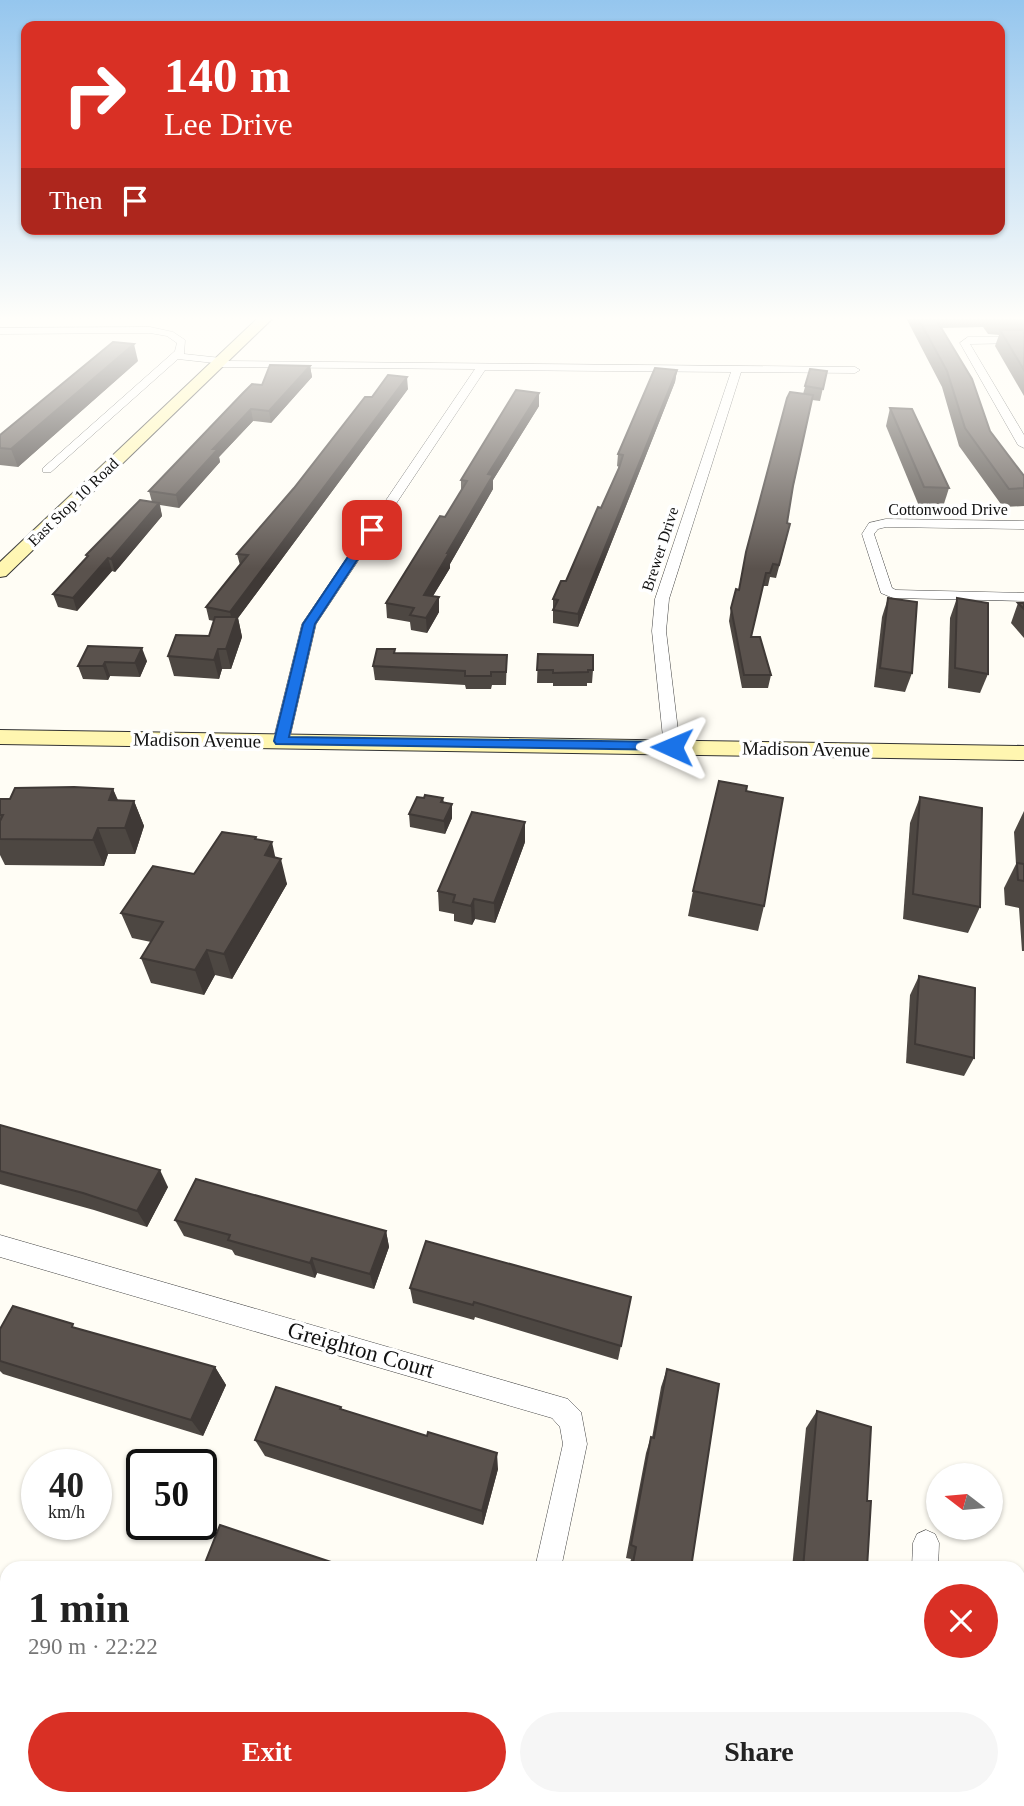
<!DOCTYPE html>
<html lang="en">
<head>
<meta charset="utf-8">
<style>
  :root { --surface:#fff; --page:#f6f6f6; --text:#222; --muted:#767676; --accent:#d93025 }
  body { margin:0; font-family:"Times New Roman",serif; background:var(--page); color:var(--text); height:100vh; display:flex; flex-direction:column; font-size:26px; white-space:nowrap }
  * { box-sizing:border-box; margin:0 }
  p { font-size:23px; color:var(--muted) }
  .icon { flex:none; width:38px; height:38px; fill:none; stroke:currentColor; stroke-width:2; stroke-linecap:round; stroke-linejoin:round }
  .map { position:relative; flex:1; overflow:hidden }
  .side { position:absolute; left:0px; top:1561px; width:1026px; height:245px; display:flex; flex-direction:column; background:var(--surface); border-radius:21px 21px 0 0; box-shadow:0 2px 5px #0004 }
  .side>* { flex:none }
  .hud { position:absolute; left:21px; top:21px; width:984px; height:214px; border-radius:14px; box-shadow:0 2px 5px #0004; background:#d93025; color:#fff; overflow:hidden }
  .needle { width:46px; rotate:286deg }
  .fabs { position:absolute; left:926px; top:1463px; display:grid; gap:14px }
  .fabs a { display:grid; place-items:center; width:77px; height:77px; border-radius:50%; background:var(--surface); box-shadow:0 2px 5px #0004; font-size:35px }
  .speed { position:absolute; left:21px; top:1449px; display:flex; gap:14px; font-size:35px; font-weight:700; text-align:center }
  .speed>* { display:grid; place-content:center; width:91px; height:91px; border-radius:50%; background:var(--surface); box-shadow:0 2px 5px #0004; line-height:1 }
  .speed small { font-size:18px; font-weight:400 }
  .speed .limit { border:4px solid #111; border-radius:10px; background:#fff; color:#111 }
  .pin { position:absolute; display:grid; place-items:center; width:60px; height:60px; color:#fff; margin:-30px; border-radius:14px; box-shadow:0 4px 10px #0006 }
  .me { position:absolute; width:77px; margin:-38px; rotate:271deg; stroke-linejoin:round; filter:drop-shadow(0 0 5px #0008) }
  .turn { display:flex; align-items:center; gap:24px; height:147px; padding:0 28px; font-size:32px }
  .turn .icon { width:91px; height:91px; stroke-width:2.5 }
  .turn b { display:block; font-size:49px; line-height:60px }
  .then { display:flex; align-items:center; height:66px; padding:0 28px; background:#0003; gap:14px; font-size:26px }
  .round { display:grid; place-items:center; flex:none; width:74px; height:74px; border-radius:37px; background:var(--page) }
  .headline { display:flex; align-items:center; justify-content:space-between; height:119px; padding:0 28px }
  h1 { font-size:42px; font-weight:800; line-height:52px }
  .action { display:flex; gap:14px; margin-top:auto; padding:14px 28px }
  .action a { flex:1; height:80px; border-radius:42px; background:var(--accent); color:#fff; font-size:28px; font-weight:800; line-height:80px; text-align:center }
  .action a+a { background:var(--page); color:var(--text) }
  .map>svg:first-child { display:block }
</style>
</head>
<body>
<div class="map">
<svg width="1024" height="1806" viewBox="0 0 1024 1806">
  <rect width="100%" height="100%" fill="#fffdf5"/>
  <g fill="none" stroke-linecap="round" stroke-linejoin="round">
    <defs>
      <g id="street">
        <path d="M150,327L173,332L185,340L184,354L221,358L226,361L855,367L860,370L855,373L741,372L669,599L666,631L680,747L677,751H667L664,747L652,631L655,599L731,372L485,370L316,624L289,741L281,746L273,741L302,624L475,369L218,367L214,363L178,359L51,472H43V468L175,351L177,343L167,336L150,333L0,334V328Z"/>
        <path d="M968,337H1024V343L970,344L1024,435V448L1018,445L960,343Z"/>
        <path d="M886,519L1024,521V529L886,527L878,529L874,534L892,588L896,590L1024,593V601L893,598L881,593L862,534L869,523Z"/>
        <path d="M0,1235L568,1399L581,1412L587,1444L561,1568H535L563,1444L560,1427L552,1418L0,1257Z"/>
        <path d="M926,1530L935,1534L939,1543L938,1568H912L913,1543L917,1534Z"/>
        <path d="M7,1757V1787L0,1789V1759Z"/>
        <path d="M157,1799H187L184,1806H154Z"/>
        <path d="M357,1799H403L406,1806H360Z"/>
        <rect x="484" y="1799" width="30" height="7"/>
        <rect x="901" y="1799" width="30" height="7"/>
      </g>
      <g id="secondary">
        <path d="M260,316H275L6,576L0,577V562Z"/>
        <path d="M0,730L1024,746V760L0,744Z"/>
      </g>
    </defs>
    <use href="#street" stroke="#444" stroke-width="1"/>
    <use href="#secondary" stroke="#333" stroke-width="2"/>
    <use href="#street" fill="#fff" fill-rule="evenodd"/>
    <use href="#secondary" fill="#fff6b0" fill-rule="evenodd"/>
  </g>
  <g fill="#4d4742">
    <path d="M905,316H1024V396L995,346L999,335L988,334L983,327L942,328L990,431L1024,476V506L1003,507L959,446L942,387Z"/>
    <path d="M138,361L18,467L0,465V435Z"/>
    <path d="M310,366L312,377L271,423L253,421L219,457L220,462L179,508L160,505L162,516L115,572L112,571L77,611L58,607L53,594L87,557L86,555L152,502L149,491L262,385Z"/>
    <path d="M810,369L827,371L820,401L812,400L793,488L787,523V537L776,578L770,577L768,586H763L751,637L771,675L768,688H742L729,621L731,608L739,590L803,394Z"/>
    <path d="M677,370L675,382L578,627L553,623V599L566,581L601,508L619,467L617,466L618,454Z"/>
    <path d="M408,389L238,618L242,637L231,669H222L219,679L174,676L168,656L209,636L214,621L209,620L206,607L240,565L237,554L372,397Z"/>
    <path d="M539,393V406L493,480V489L450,564V568L433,596L439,597V612L427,633L411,630L410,622L387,618L386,603L445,517L461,491V480Z"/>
    <path d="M890,408L949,488L943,507L919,506L886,426Z"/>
    <path d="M888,598L912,673L905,692L874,687L882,617Z"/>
    <path d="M957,598L988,674L980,693L948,688L950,618Z"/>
    <path d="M1018,603H1024V638L1011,623Z"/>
    <path d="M88,646L147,661L140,677L110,676L108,680L83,679L78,666Z"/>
    <path d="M395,649V653L507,655L506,685H492L491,689H466L465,685L375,680L373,666Z"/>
    <path d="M538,654L593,670L592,683H587V686H553V683H537Z"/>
    <path d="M113,789L118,800L134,801L144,826L135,854H108L104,866L5,865L0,855V799H10Z"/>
    <path d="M746,791L764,906L758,931L688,916L693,891Z"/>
    <path d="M920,797L980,907L968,933L903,919L910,823Z"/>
    <path d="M424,798H443L444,803L452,818L445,834L410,827L409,814Z"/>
    <path d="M1024,811V951H1022L1019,908L1005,905L1004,888L1016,864L1014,832Z"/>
    <path d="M257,839L276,858L287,884L232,979L215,975L204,995L151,983L141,958L151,942L132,938L121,913L194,874Z"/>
    <path d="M525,842L495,923L475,919L472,925L454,921V914L439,911L438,891Z"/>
    <path d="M919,976L974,1058L964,1076L906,1063L910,995Z"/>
    <path d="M0,1125L168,1187L147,1227L94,1210L0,1184Z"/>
    <path d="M175,1220L386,1231L389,1247L374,1289L317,1273L315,1278L235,1255L232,1250L184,1236Z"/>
    <path d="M410,1288L631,1297L618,1360L475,1317L474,1320L413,1303Z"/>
    <path d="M0,1329L215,1367L226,1385L203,1436L3,1374L0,1371Z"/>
    <path d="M667,1369L691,1568H629L631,1559L626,1558L646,1453L651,1437L652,1438L661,1387Z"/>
    <path d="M341,1407L342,1410L498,1469L483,1525L265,1456L255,1440Z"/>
    <path d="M817,1411L867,1501V1568H792L806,1428Z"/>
    <path d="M650,1799H856L855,1806H670Z"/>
  </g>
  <g fill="#3f3936">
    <path d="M134,344L138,361L18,467L11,449Z"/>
    <path d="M310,366L312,377L271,423L269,411Z"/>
    <path d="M677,370L675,382L578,627V614Z"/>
    <path d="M407,377L408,389L238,618L242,637L231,669L226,649L233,625L230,612Z"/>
    <path d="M539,393V406L493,480V489L450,564V568L425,609L424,595L488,474Z"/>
    <path d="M251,409L253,421L219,457L220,462L179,508L176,495L213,449Z"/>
    <path d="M159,503L162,516L115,572L111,559Z"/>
    <path d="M108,558L112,571L77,611L73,598Z"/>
    <path d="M439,597V612L427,633L426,618Z"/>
    <path d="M142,648L147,661L140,677L135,663Z"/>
    <path d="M218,649L222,669L219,679L214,660Z"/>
    <path d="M105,662L110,676L108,680L103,666Z"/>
    <path d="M113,789L123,815L109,800Z"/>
    <path d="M134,801L144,826L135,854L125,828Z"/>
    <path d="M452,804V818L445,834L444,821Z"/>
    <path d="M525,822V842L495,923L494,903Z"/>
    <path d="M98,828L108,854L104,866L93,840Z"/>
    <path d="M272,842L277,865L281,859L287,884L232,979L224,954L265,855Z"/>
    <path d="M474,899L475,919L472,925L471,906Z"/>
    <path d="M207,950L215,975L204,995L195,970Z"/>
    <path d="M160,1170L168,1187L147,1227L137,1211Z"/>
    <path d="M386,1231L389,1247L374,1289L370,1274Z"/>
    <path d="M312,1258L317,1273L315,1278L310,1263Z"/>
    <path d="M215,1367L226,1385L203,1436L191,1420Z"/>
    <path d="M497,1453L498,1469L483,1525L482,1511Z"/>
  </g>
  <g fill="#5a524d" stroke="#3f3936" stroke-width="2">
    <path d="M917,316H934L972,379L990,431L1024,476V488L1009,489L965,428L947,371Z"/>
    <path d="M991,316H1024V319L992,318Z"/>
    <path d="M1000,330H1024V370Z"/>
    <path d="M113,342L134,344L11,449L0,448V435Z"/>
    <path d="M270,365L310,366L269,411L251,409L213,449H218L176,495L149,491L243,393L252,384L262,385Z"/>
    <path d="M655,368L677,370L578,614L553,610L558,600L553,599L561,581H566L598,507L601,508L619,468L623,455L618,454Z"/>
    <path d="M810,369L827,371L823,389L805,386Z"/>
    <path d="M388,375L407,377L230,612L206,607L248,555L237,554L294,488L365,397H372Z"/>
    <path d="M516,390L539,393L488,474L493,475L447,553H449L424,595L439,597L426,618L410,615L414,608L386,603L440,516L445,517L467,481L461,480Z"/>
    <path d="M790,392L813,395L793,486L787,523L790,524L779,565L773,564L770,573H766L751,637H760L771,675H744L731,608L736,589L739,590L746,552L787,398Z"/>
    <path d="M890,408L912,409L949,488L924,487Z"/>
    <path d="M140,500L159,503L111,559L108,558L73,598L53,594L88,556L86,555Z"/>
    <path d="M888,598L917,602L912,673L880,668Z"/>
    <path d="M957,598L988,603V674L955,668Z"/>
    <path d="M1018,603H1024V609Z"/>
    <path d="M215,617H237L226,649H218L214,660L168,656L176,635L209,636Z"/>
    <path d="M88,646L142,648L135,663L105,662L103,666H78Z"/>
    <path d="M377,649H395L394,653L507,655L506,672H491V676H465V671L373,666Z"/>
    <path d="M538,654L593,655V670H588V672L553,673V670H537Z"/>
    <path d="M719,781L747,786L746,791L783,798L764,906L693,891Z"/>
    <path d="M74,787L113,789L109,800L134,801L125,828H98L93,840L0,839V821L3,815H0V799H10L15,788Z"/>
    <path d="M425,795L443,798L441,802L452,804L444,821L409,814L417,797L424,798Z"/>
    <path d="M920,797L982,808L980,907L913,894Z"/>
    <path d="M472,812L525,822L494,903L474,899L471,906L453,902L455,895L438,891Z"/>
    <path d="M222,832L256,837L255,839L272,842L265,855L281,859L224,954L207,950L195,970L141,958L163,922L121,913L153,866L194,874Z"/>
    <path d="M1017,863L1024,864V881L1018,880Z"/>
    <path d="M919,976L975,988L974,1058L915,1044Z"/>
    <path d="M0,1125L160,1170L137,1211L83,1193L0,1171Z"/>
    <path d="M196,1179L386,1231L370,1274L312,1258L310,1263L228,1240L230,1235L175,1220Z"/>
    <path d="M426,1241L631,1297L621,1346L474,1302L473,1305L410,1288Z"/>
    <path d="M13,1306L73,1324L72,1327L215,1367L191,1420L0,1361V1329Z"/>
    <path d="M667,1369L719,1384L691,1568H632L636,1547L631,1545L651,1437L654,1438Z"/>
    <path d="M276,1387L341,1407L340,1409L427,1436L428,1432L497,1453L482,1511L255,1440Z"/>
    <path d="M817,1411L871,1427L867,1501H871L867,1568H803Z"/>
    <path d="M220,1525L349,1568H203Z"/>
    <path d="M664,1799H856L855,1806H685Z"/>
  </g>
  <linearGradient id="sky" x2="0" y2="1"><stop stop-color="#95c6ee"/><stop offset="0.56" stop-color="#fffefa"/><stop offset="1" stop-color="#fffefa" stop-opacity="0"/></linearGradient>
  <rect width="1024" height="569" fill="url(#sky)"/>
  <path fill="#1a73e8" stroke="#114b97" stroke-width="2" d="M368,527L377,530L315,624L289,737L672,742L677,743V750L276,744L274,741L303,624Z"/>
  <g text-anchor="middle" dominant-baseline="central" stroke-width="7" stroke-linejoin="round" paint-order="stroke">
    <g font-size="16" fill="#111" stroke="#fff">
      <text transform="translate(73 502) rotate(-44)">East Stop 10 Road</text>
      <text x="948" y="509">Cottonwood Drive</text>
      <text transform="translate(660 549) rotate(-72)">Brewer Drive</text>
    </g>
    <g font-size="19" fill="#111" stroke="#fff">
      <text transform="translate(197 740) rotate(1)">Madison Avenue</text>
      <text transform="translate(806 749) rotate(1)">Madison Avenue</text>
    </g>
    <g font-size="23" fill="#111" stroke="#fff">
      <text transform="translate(361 1350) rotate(16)">Greighton Court</text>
    </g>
  </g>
</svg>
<div class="fabs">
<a><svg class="needle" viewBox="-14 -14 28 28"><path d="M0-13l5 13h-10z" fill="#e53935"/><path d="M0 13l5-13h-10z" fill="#767676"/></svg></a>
</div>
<div class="speed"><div>40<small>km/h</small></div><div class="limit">50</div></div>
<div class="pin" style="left:372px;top:530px;background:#d93025"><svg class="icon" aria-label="arrive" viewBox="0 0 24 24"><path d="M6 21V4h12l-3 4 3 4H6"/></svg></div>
<svg class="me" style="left:672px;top:747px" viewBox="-20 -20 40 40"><path d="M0-17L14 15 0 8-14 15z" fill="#1a73e8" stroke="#fff" stroke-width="4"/></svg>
<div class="hud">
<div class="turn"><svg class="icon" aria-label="right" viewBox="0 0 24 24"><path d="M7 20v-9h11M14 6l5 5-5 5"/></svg><div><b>140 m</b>Lee Drive</div></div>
<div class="then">Then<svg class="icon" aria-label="arrive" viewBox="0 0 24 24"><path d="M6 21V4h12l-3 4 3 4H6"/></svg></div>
</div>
<section class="side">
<div class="headline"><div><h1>1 min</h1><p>290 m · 22:22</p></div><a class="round" style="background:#d93025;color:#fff"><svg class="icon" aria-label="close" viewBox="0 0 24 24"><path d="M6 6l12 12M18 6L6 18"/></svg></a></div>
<div class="action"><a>Exit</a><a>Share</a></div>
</section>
</div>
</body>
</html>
